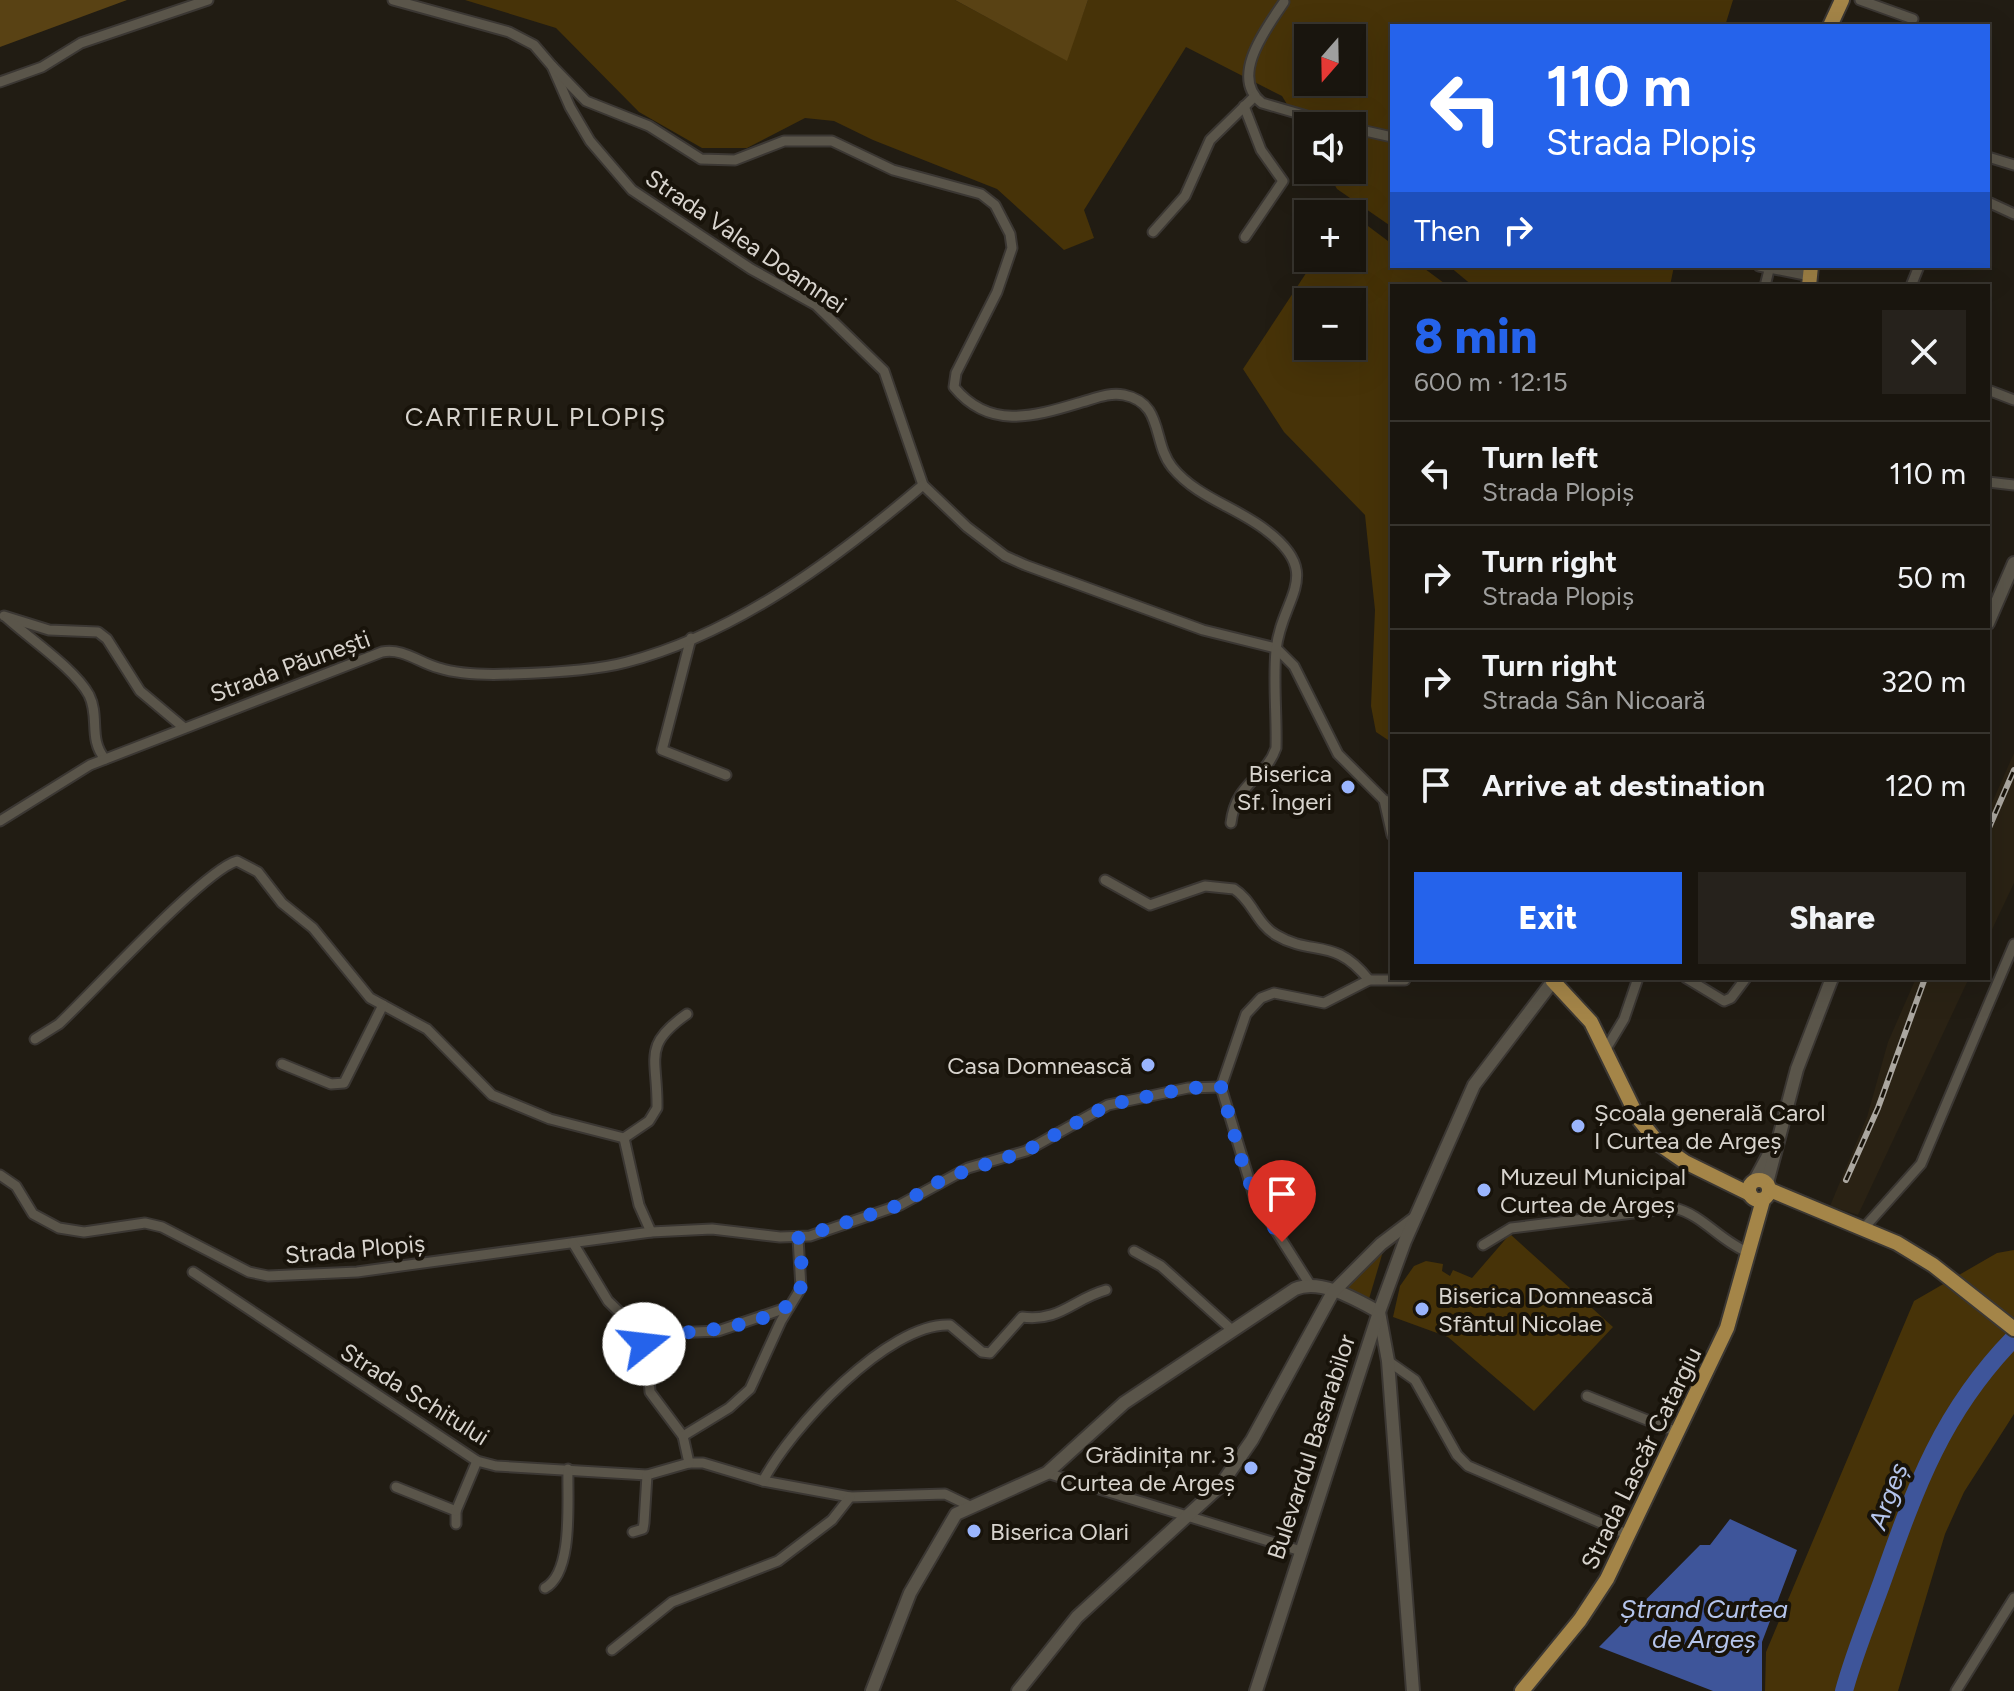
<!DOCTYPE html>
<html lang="en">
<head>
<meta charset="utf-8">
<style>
  :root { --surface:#19150e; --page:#26221c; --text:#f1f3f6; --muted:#9f9f9e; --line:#37342e; --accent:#2563eb }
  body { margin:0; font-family:Figtree,sans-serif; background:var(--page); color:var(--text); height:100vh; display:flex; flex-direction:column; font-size:30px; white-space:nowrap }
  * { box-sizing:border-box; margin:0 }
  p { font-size:26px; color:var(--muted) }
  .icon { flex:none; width:44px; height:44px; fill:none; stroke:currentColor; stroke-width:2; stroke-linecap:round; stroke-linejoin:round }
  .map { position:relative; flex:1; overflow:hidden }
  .details { position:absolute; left:1390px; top:284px; width:600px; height:696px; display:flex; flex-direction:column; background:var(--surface); border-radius:0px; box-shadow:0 8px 32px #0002,0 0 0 2px var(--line) }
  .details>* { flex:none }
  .guide { position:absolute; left:1390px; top:24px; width:600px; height:244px; border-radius:0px; box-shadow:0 8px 32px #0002,0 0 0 2px var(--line); background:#2563eb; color:#fff; overflow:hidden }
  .needle { width:52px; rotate:200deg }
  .controls { position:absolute; left:1294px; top:24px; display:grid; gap:16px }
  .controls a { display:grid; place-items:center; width:72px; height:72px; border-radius:0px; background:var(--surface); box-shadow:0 8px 32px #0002,0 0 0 2px var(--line); font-size:40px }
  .pin { position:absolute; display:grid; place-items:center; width:68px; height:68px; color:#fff; margin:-82px -34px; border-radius:50% 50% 50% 0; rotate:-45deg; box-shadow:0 0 8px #0007 }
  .pin .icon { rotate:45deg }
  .me { position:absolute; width:88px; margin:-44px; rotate:74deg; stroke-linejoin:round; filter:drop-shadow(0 0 6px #0008) }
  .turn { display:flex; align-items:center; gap:28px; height:168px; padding:0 24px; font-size:36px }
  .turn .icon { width:104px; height:104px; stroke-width:2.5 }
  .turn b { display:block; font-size:56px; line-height:68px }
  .then { display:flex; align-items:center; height:76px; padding:0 24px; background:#0003; gap:16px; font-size:30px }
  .round { display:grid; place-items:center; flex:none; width:84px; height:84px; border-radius:0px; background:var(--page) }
  .summary { display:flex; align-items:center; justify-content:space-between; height:136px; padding:0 24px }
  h1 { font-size:48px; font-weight:800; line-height:60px; color:var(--accent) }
  .action { display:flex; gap:16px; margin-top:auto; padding:16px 24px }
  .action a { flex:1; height:92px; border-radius:0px; background:var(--accent); color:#fff; font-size:32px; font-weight:800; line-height:92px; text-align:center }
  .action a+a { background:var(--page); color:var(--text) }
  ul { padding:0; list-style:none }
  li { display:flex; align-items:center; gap:24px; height:104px; padding:0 24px; border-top:2px solid var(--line) }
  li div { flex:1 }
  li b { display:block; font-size:30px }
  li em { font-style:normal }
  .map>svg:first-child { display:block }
</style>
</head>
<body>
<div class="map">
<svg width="2014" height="1691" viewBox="0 0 2014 1691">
  <rect width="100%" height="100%" fill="#211c13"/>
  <g fill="#2a2214">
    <path d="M2014,753V883L1988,938V812Z"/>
    <path d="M1916,978H1969L1858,1215L1830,1206L1867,1117L1888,1042Z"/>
  </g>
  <g fill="#473308" fill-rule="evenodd">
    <path d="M465,0H955L1066,60L1088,0H1733L1725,26H1392V227L1337,189L1326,170H1352V126H1308V139L1282,96L1186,47L1084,210L1094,238L1064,250L997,189L873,140L834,121L805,118L747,148H702L639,112L556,28ZM1308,38H1352V82H1308Z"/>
    <path d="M1352,214L1392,244V266H1421L1448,286H1392V739L1388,740L1376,732L1371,706L1375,610L1365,515L1284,432L1243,369L1316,258H1352ZM1352,302V346H1308V302Z"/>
    <path d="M1449,266H1674L1670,286H1473Z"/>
    <path d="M1510,1234L1613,1327L1534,1411L1448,1337L1393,1317L1400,1286L1414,1266L1426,1261L1443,1264L1442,1271L1450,1276L1453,1270L1472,1278Z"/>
    <path d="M1384,1248L1369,1299L1344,1288Z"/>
    <path d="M2014,1250V1414L1964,1492L1945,1534L1898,1691H1765L1766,1652L1914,1301L1997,1253Z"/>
  </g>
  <g fill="#594214">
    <path d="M0,0H127L0,47Z"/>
    <path d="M955,0H1088L1067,61Z"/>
  </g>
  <path fill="#3e559a" d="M1730,1519L1797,1550L1762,1642V1691H1713L1599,1647L1700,1545H1710Z"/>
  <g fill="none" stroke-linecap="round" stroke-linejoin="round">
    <path stroke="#3e559a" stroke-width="18" d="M1844,1691C1854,1654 1869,1618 1882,1582C1916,1486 1942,1412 2014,1338"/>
    <defs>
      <g id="street">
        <path d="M393,0L509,32L534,45L552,66L570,107L590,141L632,190L751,269L816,305L884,371L923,485L967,527L1005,556L1025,565L1203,630L1276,648L1294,666L1338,754L1384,800L1392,802"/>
        <path d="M1860,0L1913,19"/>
        <path d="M1284,2C1268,26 1228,77 1262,103L1341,126"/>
        <path d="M552,66L586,101L649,126L701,159L735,160L784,141H832L893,170L981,194L995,205L1010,234L1012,248L997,292L956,373L954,387C990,431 1035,416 1082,402C1096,398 1110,392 1124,395C1164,403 1152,442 1172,467C1197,498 1237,507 1267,531C1325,575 1281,598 1276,650C1273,682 1277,716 1276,748C1265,780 1236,781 1231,823"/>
        <path d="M0,82L42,67L81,43L208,0"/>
        <path d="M1244,106L1261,150L1283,181L1245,237"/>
        <path d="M1352,128L1392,137"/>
        <path d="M1988,157L2014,165"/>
        <path d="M1988,202L2014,214"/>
        <path d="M1153,232L1185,196L1210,140L1255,96"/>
        <path d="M1759,266L1810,276"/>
        <path d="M1765,286L1769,270"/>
        <path d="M1911,286L1919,266"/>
        <path d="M1988,390L2014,400"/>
        <path d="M1988,482L2014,485"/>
        <path d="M4,616L49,630L98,632L107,639L140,691L183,727"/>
        <path d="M7,618C30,639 75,669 89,695C100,717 88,739 105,759"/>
        <path d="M691,638L662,750L726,775"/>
        <path d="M1384,800L1392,835"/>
        <path d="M0,821L90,765L382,652C404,648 419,663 439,668C461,675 489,675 512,674C546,673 594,671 627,662C738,633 837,558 923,485"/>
        <path d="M1105,880L1150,905L1205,886L1234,889C1252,900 1257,924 1276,935C1313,957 1334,936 1369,980"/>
        <path d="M1686,978L1724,1001L1731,998L1746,978"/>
        <path d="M35,1039L59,1024C92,993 204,870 237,861L258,872L282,903L313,928L370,998L427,1029L492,1095L550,1119L624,1138L649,1121L657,1108C658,1058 641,1046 687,1014"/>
        <path d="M1606,1049L1624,1019L1638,978"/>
        <path d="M282,1064L331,1084L344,1083L383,1005"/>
        <path d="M624,1138L639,1205L651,1232"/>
        <path d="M0,1175L16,1186L33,1214L59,1228L84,1232L145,1223L162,1227L249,1272L268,1276L357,1272L651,1232L712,1229L780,1237L810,1236L900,1205L968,1168L1026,1151L1108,1105L1188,1088L1221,1087"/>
        <path d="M1863,1229L1921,1164L2014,944"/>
        <path d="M573,1243L608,1301L646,1338"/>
        <path d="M1483,1245L1511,1228L1674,1208C1702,1214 1721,1242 1748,1252"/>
        <path d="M1134,1251L1161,1266L1231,1329"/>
        <path d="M193,1272L477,1461L496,1466L647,1475L689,1463H703L763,1481L850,1497L945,1494L970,1506"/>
        <path d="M1309,1283L1254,1196L1221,1087L1246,1014L1261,998L1274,993L1324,1003L1369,980H1405"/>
        <path d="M1388,1361L1415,1380L1457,1455L1468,1466L1629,1535"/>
        <path d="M1587,1396L1677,1432"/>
        <path d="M683,1436L650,1392L646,1338L650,1334L718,1331L789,1307"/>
        <path d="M689,1463L683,1436L729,1408L750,1389L781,1321L801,1288L798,1238"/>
        <path d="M1047,1473L1301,1551"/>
        <path d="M763,1481C790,1429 888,1322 950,1325L982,1352L990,1353L1022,1317C1060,1322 1073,1299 1106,1290"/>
        <path d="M396,1487L456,1511V1524"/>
        <path d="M456,1511L477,1461"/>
        <path d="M633,1532L643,1529L644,1523L647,1475"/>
        <path d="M545,1588C574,1572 567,1500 568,1469"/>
        <path d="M612,1650L672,1602L778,1561L832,1520L850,1497"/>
        <path d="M1956,1691L2014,1598"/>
      </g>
      <g id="secondary">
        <path d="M1988,623L2014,563"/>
        <path d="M1755,1180L1769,1154"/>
        <path d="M1767,1183L1797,1069L1832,978"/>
        <path d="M1379,1312L1388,1361L1413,1691"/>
        <path d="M872,1691L910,1593L956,1514L1047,1473L1124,1403L1295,1289C1320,1278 1355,1299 1379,1312"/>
        <path d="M1018,1691L1077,1617L1220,1486L1252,1440L1333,1292L1381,1244L1414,1219"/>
        <path d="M1256,1691L1379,1312L1405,1241L1474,1085L1553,981"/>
      </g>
      <g id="primary">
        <path d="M1830,26L1842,0"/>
        <path d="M1809,286L1811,266"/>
        <path d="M1555,978L1553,981L1591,1022L1638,1118L1659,1144L1685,1162L1750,1194"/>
        <circle cx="1759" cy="1190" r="10"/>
        <path d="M1770,1190L1897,1243L1933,1265L2014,1329"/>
        <path d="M1522,1691L1580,1620L1607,1579L1727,1328L1763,1200"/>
      </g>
    </defs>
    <use href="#street" stroke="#3b3733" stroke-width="13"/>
    <use href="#secondary" stroke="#3b3733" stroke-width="16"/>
    <use href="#primary" stroke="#3b3733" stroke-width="18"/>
    <use href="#street" stroke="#5a554a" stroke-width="9"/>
    <use href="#secondary" stroke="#5a554a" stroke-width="12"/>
    <use href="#primary" stroke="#a48548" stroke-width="14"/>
    <defs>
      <g id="rail">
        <path d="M1988,830L2014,770"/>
        <path d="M1846,1180L1878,1108L1925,978"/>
      </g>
    </defs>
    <use href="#rail" stroke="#aba7a0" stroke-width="6"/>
    <use href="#rail" stroke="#18130a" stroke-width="3" stroke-dasharray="9" stroke-linecap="butt"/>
  </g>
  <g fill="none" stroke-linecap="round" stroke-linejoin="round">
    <path stroke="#2563eb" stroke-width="14" stroke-dasharray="0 25.2" d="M644,1344L650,1334C685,1334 781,1327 798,1294C806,1279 800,1255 798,1238L900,1205L945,1178L1026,1151L1108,1105L1188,1088L1221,1087L1246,1176L1282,1242"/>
  </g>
  <g fill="#9ab5fd" stroke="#18130a" stroke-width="3">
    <circle cx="1348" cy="787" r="8"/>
    <circle cx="1148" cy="1065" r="8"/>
    <circle cx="1578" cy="1126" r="8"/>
    <circle cx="1484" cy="1190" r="8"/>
    <circle cx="1422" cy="1309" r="8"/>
    <circle cx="1251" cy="1468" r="8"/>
    <circle cx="974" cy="1531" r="8"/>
  </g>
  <g text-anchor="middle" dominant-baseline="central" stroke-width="8" stroke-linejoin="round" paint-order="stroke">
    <g font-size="24" fill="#d8d4ce" stroke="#18130a">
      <text transform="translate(746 241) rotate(34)">Strada Valea Doamnei</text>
      <text transform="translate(290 666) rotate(-20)">Strada Păunești</text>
      <text transform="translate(355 1249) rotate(-5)">Strada Plopiș</text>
      <text transform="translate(415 1394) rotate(32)">Strada Schitului</text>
      <text transform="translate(1311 1447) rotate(-72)">Bulevardul Basarabilor</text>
      <text transform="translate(1641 1458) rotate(-64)">Strada Lascăr Catargiu</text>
    </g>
    <g font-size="24" fill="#d8d4ce" stroke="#18130a" text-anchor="start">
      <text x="1332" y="773" text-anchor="end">Biserica<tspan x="1332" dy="28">Sf. Îngeri</tspan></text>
      <text x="1132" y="1065" text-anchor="end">Casa Domnească</text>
      <text x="1594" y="1112">Școala generală Carol<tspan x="1594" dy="28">I Curtea de Argeș</tspan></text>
      <text x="1500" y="1176">Muzeul Municipal<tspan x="1500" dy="28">Curtea de Argeș</tspan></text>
      <text x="1438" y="1295">Biserica Domnească<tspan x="1438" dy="28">Sfântul Nicolae</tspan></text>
      <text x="1235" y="1454" text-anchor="end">Grădinița nr. 3<tspan x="1235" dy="28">Curtea de Argeș</tspan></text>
      <text x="990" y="1531">Biserica Olari</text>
    </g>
    <g font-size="26" letter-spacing="2" fill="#d8d4ce" stroke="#18130a">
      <text x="536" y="417">CARTIERUL PLOPIȘ</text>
    </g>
    <g font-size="26" font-style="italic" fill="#b5c5ec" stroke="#18130a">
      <text transform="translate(1888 1496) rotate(-70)">Argeș</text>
      <text x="1704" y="1609">Ștrand Curtea<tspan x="1704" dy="30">de Argeș</tspan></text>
    </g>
  </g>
</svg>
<div class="controls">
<a><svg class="needle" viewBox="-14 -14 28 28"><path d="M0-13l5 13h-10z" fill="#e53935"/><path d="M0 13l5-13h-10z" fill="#9f9f9e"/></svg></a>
<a><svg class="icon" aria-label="sound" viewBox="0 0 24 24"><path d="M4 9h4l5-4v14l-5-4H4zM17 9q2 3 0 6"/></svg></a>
<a>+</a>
<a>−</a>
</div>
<div class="pin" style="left:1282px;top:1242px;background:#d93025"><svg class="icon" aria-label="arrive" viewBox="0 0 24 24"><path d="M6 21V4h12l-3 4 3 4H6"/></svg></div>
<svg class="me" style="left:644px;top:1344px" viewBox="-20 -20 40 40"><circle r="19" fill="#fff"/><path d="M0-13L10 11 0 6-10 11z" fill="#2563eb"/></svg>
<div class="guide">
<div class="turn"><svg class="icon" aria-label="left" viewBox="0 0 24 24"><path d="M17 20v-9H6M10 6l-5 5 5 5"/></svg><div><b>110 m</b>Strada Plopiș</div></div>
<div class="then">Then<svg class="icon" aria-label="right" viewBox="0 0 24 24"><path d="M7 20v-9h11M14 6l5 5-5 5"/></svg></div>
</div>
<section class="details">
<div class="summary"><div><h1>8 min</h1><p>600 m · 12:15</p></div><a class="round"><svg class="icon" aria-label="close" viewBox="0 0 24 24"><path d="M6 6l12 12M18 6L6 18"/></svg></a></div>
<ul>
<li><svg class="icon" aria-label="left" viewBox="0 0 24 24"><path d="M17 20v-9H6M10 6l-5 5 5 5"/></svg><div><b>Turn left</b><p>Strada Plopiș</p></div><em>110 m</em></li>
<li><svg class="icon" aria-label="right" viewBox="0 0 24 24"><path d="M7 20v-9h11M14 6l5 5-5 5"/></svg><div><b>Turn right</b><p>Strada Plopiș</p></div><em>50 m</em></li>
<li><svg class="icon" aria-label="right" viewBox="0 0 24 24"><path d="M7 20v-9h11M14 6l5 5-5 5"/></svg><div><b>Turn right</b><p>Strada Sân Nicoară</p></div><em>320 m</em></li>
<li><svg class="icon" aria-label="arrive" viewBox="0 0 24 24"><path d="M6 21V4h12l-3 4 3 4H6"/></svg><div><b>Arrive at destination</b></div><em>120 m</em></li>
</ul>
<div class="action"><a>Exit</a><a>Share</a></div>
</section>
</div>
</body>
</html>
